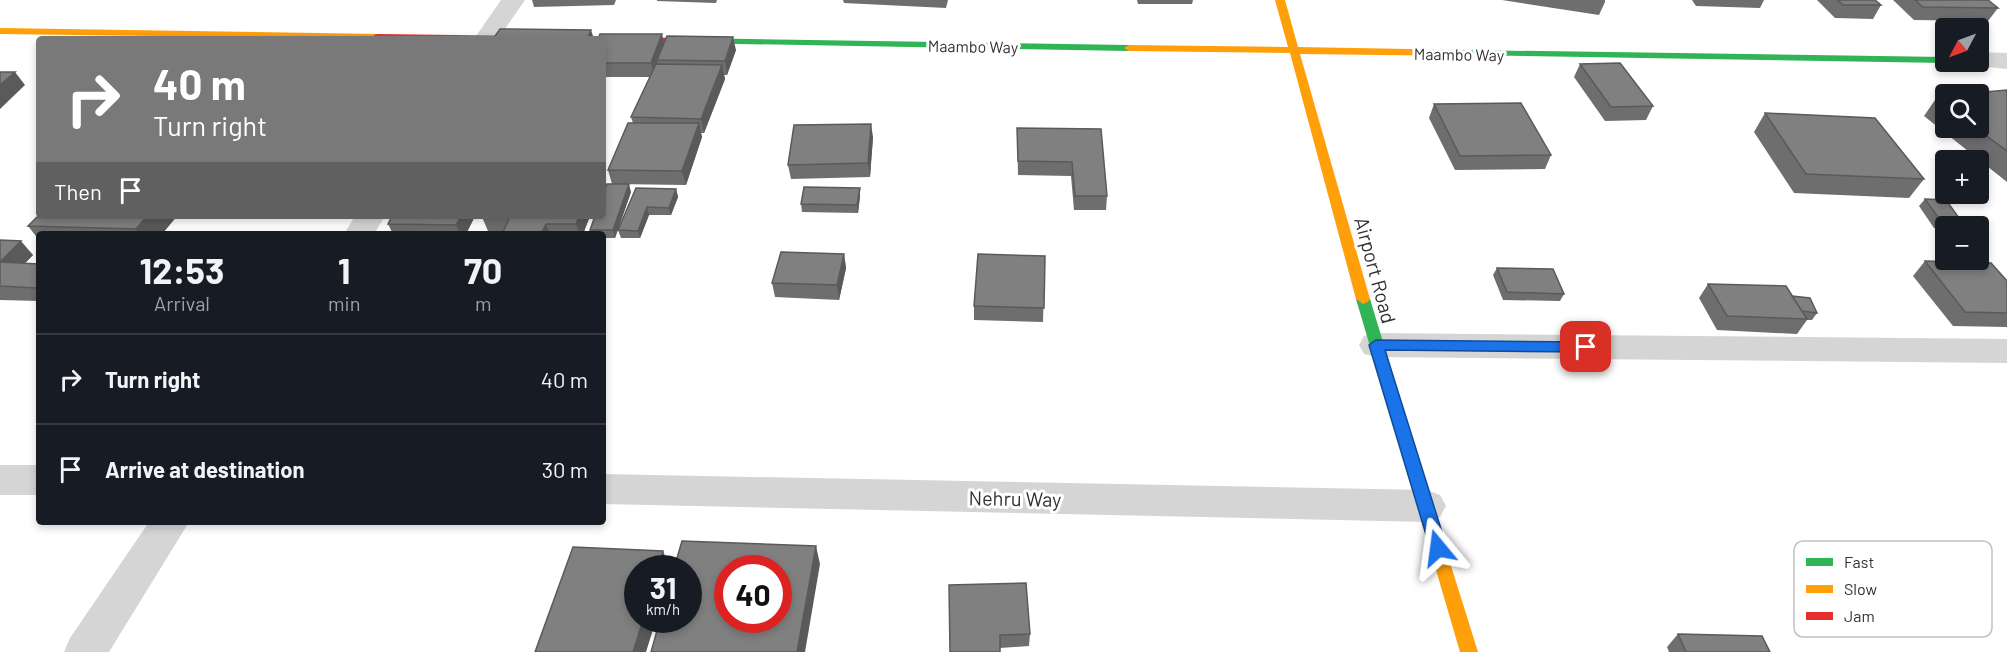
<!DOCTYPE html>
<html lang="en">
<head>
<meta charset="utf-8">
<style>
  :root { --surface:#171b24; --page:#20242c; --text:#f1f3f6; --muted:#9ea1a6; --line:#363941 }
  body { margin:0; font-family:Barlow,sans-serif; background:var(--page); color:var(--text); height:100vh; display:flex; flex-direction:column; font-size:22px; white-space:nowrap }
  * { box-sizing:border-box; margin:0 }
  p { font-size:20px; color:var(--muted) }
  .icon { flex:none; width:33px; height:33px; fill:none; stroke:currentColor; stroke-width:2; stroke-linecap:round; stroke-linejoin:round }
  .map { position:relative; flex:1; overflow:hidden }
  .side { position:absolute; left:36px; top:231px; width:570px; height:294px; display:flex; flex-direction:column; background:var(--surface); border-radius:6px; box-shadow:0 3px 9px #0003 }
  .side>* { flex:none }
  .guide { position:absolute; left:36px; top:36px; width:570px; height:183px; border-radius:6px; box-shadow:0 3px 9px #0003; background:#797979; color:#fff; overflow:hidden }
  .needle { width:39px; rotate:229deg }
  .fabs { position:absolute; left:1935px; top:18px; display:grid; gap:12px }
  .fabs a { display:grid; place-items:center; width:54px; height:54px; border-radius:6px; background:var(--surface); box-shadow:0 3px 9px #0003; font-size:30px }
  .speed { position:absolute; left:624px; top:555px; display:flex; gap:12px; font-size:30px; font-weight:700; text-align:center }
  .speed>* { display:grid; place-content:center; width:78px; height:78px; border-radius:50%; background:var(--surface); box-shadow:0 3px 9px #0003; line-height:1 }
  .speed small { font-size:15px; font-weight:400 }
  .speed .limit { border:9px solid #d22; background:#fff; color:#111 }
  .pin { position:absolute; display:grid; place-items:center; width:51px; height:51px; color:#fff; margin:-26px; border-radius:12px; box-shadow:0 3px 9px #0006 }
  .me { position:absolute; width:66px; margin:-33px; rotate:344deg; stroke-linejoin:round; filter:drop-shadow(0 0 4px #0008) }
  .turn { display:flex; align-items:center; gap:21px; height:126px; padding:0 18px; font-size:27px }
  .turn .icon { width:78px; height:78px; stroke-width:2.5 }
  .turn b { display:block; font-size:42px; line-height:51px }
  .then { display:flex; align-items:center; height:57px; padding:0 18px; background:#0003; gap:12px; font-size:22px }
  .eta { display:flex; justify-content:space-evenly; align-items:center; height:102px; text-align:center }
  .eta b { font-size:36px; font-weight:700; line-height:42px }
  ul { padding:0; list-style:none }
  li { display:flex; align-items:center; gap:18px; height:90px; padding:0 18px; border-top:2px solid var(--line) }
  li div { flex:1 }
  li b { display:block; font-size:22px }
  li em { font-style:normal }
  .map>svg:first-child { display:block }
</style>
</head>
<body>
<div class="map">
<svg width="2007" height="652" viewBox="0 0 2007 652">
  <rect width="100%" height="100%" fill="#fff"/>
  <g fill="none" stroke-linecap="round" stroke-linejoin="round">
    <g fill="#d5d5d5" fill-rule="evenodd">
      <path d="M501,0H525L498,39H474Z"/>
      <path d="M1978,52L2007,53V69L1969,65L1966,62H1978Z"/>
      <path d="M355,216H385L374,234H344Z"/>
      <path d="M1376,333L2007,339V363L1376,357L1364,354L1359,345L1364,336Z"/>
      <rect x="0" y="465" width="39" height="30"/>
      <path d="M603,474L1427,490L1440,495L1446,506L1440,517L1427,522L603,504Z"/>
      <path d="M149,522H189L109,652H64L70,638Z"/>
    </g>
    <g fill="#30b455" fill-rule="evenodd">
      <path d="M690,38L1129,45L1134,48L1129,51L686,43V39Z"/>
      <path d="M1466,50L1946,57V62H1950L1946,63L1462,55V51Z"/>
      <path d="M1363,294L1370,299L1447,553L1445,558L1439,560L1433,558L1431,553L1356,299Z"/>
    </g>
    <g fill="#ff9f0a" fill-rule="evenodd">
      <path d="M1275,0H1285L1298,47L1466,50L1471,53L1466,56L1300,54L1370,299L1368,302L1363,304L1356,299L1290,53L1129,51L1124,48L1129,45L1288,47Z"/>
      <path d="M0,28L378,34L383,37L382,39L0,34Z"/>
      <path d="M1439,546L1445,548L1447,553L1478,652H1460L1431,553L1433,548Z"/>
    </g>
    <path fill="#e5322d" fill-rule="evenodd" d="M378,34L690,38L695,41L690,44L603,43V39H374V35Z"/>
  </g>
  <g fill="#6e6e6e">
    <path d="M532,0H616L614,5L534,7Z"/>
    <path d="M657,0H717L716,3L657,1Z"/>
    <path d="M843,0H948L946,8L844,3Z"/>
    <path d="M1137,0H1193L1192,4H1138Z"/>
    <path d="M1502,0H1605V2L1599,15Z"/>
    <path d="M1692,0H1764L1760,8L1696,6Z"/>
    <path d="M1817,0H1875L1881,5L1873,19L1835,18Z"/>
    <path d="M1893,0H1988L1998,8L1988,21L1914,20Z"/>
    <path d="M603,39L736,50L727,75H724L725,79L704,133H701L702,137L686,185L612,184L608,170L633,123L631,117L650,77H603Z"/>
    <path d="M1580,64L1653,106L1646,120L1605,121L1574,77Z"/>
    <path d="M2007,90V182L1924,116L1937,97L1946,96V128H1978Z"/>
    <path d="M1434,104L1551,155L1545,169L1455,170L1429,118Z"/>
    <path d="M1765,113L1924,179L1909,198L1794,193L1754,132Z"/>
    <path d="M1017,128L1101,129L1107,196L1106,210H1074L1071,176L1018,175Z"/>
    <path d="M873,137L870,177L791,179L788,165Z"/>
    <path d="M636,188L676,189L678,197L671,215H649L640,238H621L618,230Z"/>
    <path d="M860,188V196L858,213L802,212L801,204Z"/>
    <path d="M631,192L615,238H603V234H591L590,230Z"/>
    <path d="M1925,199L1962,222L1958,226H1946V229L1934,228L1919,206Z"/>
    <path d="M39,216H177L162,234H39V240L28,226Z"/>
    <path d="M392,216H475L466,234H393L388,224Z"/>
    <path d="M482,216H590L583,234H502L503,231H488L482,217Z"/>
    <path d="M0,240L33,255L25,263L39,264V301L0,300Z"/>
    <path d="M844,254L846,268L839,300L775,297L772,283Z"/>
    <path d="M1045,256L1043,322L974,320V306Z"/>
    <path d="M1925,261L2007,281V327L1953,326L1913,276Z"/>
    <path d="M1497,268L1564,294L1560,301L1503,300L1493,275Z"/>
    <path d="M1708,284L1792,296L1817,313L1812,320H1807L1797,334L1717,330L1699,298Z"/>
    <path d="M949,585L1030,634L1029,646L1000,648Z"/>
    <path d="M1678,634L1770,652H1669L1667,647Z"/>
  </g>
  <g fill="#5a5a5a">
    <path d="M591,30L594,39H587Z"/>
    <path d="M662,34L665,47L657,60L658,65L654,77L651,63Z"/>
    <path d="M733,37L736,50L727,75L725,61Z"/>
    <path d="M722,65L725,79L704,133L701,119Z"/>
    <path d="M15,72L25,85L0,109V85Z"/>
    <path d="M699,123L702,137L686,185L682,171Z"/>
    <path d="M871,124L873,137L870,177L868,163Z"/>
    <path d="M629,184L631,192L615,238L613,230Z"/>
    <path d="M860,188V196L858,213L857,205Z"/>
    <path d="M676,189L678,197L671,215L669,208Z"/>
    <path d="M647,207L649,215L640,238L638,231Z"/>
    <path d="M147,216H177L162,234H139L136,229Z"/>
    <path d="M461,216H475L466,234H461L456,225Z"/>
    <path d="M579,216H590L583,234H579L576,224Z"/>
    <path d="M546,224L550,234H541Z"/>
    <path d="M21,241L33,255L13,276L0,262Z"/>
    <path d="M844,254L846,268L839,300L837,285Z"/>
    <path d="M816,546L820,564L805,652H797Z"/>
    <path d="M663,551L670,568H658Z"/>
    <path d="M643,620H656L646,652H633Z"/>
  </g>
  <g fill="#808080" stroke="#5a5a5a" stroke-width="1.5" fill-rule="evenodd">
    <path d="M1838,0H1875L1881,5H1843Z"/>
    <path d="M1915,0H1988L1998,8L1923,7Z"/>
    <path d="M500,29L591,30L587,39H493Z"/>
    <path d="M600,34H662L651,63H603V39H598Z"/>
    <path d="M667,36L733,37L725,61L657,60Z"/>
    <path d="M1620,63L1653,106L1611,107L1580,64Z"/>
    <path d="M656,64L722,65L701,119L631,117Z"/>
    <path d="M0,72H15L0,85Z"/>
    <path d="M2007,90V151L1976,128H1978V94H1963Z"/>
    <path d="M1946,96V104L1937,97Z"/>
    <path d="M1521,103L1551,155L1460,156L1434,104Z"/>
    <path d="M1765,113L1875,118L1924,179L1806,174Z"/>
    <path d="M628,123H699L682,171L608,170Z"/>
    <path d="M871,124L868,163L788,165L794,125Z"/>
    <path d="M1017,128L1101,129L1107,196H1075L1072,162L1018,161Z"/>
    <path d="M607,184H629L613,230H590L595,216H603V194Z"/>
    <path d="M804,187L860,188L857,205L801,204Z"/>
    <path d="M636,188L676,189L669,208L647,207L638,231L618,230Z"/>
    <path d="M1925,199L1946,200L1962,222L1940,220Z"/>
    <path d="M39,215V216H147L136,229L28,226Z"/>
    <path d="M392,216H461L456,225L388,224Z"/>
    <path d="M482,216H579L576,224H546L541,234H502L510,217H482Z"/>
    <path d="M0,240L21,241L0,262L39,264V284L36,288L0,286Z"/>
    <path d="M781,252L844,254L837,285L772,283Z"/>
    <path d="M978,254L1045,256L1044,308L974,306Z"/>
    <path d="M1925,261L1991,263L2007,281V313L1965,312Z"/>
    <path d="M1497,268L1553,269L1564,294L1507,292Z"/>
    <path d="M1708,284L1786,286L1807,319L1727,316Z"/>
    <path d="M1792,296L1810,298L1817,313L1802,311Z"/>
    <path d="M682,541L816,546L797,652H651L660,620H688V568H674ZM728,568H778V620H728Z"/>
    <path d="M573,547L663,551L658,568H638V620H643L633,652H535Z"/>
    <path d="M1026,583L1030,634L1000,635V652H950L949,585Z"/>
    <path d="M1678,634L1762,636L1770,652H1686Z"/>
  </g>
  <path fill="#1a73e8" stroke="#114b97" stroke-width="1.5" d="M1376,340L1586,342L1593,347L1586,352L1385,350L1447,548L1444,553L1438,555L1433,553L1430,548L1369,345Z"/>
  <g text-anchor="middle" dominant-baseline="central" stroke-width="6" stroke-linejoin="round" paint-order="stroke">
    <g font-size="16" fill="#313131" stroke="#fff">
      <text transform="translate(973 46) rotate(1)">Maambo Way</text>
      <text transform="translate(1459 54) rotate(1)">Maambo Way</text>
    </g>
    <g font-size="20" fill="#313131" stroke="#fff">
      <text transform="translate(1376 270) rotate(75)">Airport Road</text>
      <text transform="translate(1015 498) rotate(1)">Nehru Way</text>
    </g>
  </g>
  <rect x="1794" y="541" width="198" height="96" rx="9" fill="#fff" stroke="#c1c1c1" stroke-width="1.5"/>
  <rect x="1806" y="558" width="27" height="8" fill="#30b455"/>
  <rect x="1806" y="585" width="27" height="8" fill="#ff9f0a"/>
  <rect x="1806" y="612" width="27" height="8" fill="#e5322d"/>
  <g font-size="16" fill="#313131">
    <text x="1844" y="568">Fast</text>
    <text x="1844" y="595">Slow</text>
    <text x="1844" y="622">Jam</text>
  </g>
</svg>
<div class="fabs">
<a><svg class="needle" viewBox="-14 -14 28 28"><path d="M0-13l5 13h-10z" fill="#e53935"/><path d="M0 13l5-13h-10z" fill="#9ea1a6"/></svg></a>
<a><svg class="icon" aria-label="search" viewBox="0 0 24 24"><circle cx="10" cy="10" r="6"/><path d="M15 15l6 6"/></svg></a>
<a>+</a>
<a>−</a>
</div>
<div class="speed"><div>31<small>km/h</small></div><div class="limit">40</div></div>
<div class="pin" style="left:1586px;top:347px;background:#d93025"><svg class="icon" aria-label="arrive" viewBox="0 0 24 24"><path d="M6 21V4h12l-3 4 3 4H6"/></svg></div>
<svg class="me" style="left:1438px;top:548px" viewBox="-20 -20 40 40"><path d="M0-17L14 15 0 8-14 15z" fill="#1a73e8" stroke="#fff" stroke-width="4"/></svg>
<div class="guide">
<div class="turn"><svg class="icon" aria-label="right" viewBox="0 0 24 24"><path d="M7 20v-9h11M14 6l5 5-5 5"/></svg><div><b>40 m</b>Turn right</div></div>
<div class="then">Then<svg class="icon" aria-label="arrive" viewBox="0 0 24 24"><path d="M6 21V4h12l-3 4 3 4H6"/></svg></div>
</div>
<section class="side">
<div class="eta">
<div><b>12:53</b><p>Arrival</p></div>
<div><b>1</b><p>min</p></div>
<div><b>70</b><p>m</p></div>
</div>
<ul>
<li><svg class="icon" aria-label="right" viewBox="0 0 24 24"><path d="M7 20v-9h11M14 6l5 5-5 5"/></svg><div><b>Turn right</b></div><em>40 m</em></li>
<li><svg class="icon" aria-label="arrive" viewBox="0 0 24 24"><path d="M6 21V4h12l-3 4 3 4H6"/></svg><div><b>Arrive at destination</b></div><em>30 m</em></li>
</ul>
</section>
</div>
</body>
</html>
